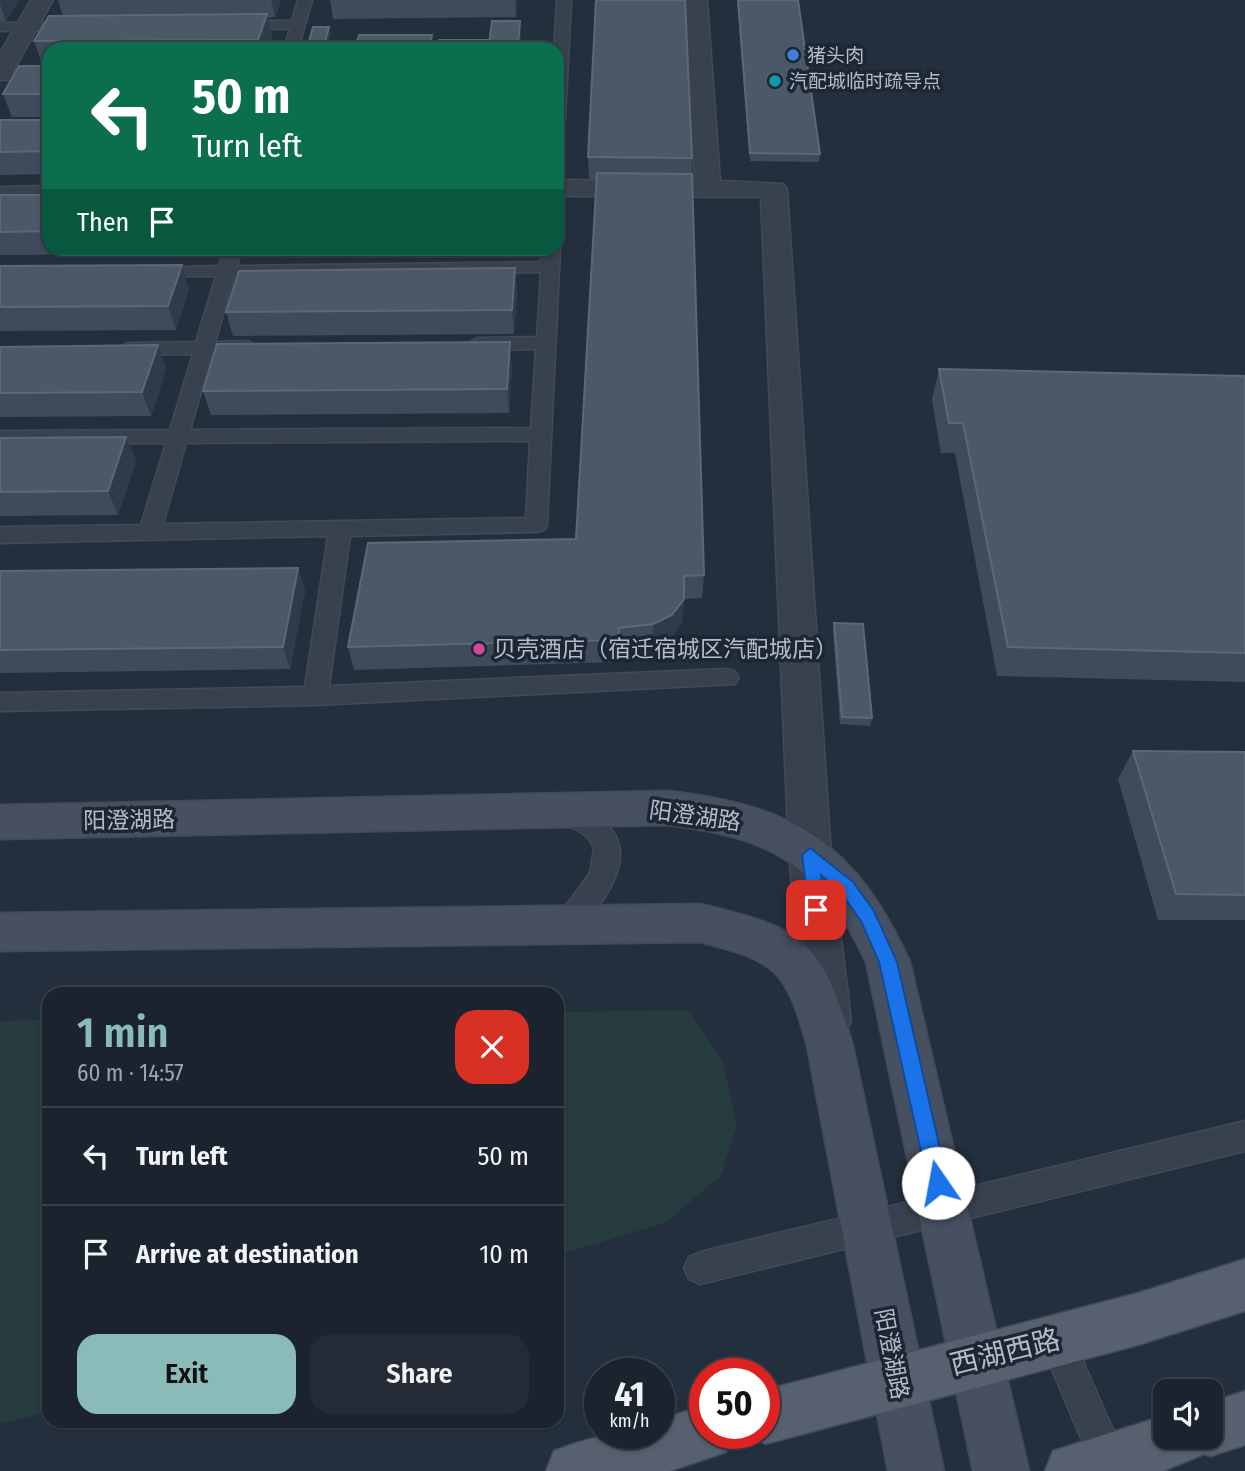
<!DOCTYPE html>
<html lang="en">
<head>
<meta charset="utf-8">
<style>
  :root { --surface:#1b232e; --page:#242b36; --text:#f1f3f6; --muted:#a0a4aa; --line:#39404a; --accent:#8bbbb9 }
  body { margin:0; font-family:"Fira Sans Condensed","Noto Sans SC",sans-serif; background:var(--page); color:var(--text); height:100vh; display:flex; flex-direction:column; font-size:26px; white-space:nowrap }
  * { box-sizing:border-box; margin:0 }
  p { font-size:23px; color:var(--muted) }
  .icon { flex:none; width:38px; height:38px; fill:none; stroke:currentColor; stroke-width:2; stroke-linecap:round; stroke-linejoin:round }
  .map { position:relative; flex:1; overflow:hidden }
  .details { position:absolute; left:42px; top:987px; width:522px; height:441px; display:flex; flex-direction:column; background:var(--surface); border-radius:21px; box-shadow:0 2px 5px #0004,0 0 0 2px var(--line) }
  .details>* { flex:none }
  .hud { position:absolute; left:42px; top:42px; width:522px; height:214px; border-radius:21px; box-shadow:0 2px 5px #0004,0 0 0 2px var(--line); background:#0b6e4f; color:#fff; overflow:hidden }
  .buttons { position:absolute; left:1153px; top:1379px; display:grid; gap:14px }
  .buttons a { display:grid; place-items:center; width:70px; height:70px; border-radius:14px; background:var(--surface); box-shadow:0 2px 5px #0004,0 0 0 2px var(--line); font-size:35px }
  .speed { position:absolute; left:584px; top:1358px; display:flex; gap:14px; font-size:35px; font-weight:700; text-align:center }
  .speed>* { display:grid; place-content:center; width:91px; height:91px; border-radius:50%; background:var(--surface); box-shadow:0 2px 5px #0004,0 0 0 2px var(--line); line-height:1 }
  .speed small { font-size:18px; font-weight:400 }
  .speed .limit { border:10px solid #d22; background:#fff; color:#111 }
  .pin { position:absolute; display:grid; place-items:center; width:60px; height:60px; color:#fff; margin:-30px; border-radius:14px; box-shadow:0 4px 10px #0006 }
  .me { position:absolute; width:77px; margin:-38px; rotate:348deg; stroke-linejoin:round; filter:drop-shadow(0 0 5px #0008) }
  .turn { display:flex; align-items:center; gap:24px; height:147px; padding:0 35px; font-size:32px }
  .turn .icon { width:91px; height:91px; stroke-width:2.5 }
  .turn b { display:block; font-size:49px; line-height:60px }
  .then { display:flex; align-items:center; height:66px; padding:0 35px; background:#0003; gap:14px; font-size:26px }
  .round { display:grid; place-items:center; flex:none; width:74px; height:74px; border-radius:21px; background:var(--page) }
  .headline { display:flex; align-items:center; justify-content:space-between; height:119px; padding:0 35px }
  h1 { font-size:42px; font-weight:600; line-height:52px; color:var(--accent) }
  .cta { display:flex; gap:14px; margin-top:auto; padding:14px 35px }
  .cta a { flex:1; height:80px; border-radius:21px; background:var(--accent); color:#111; font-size:28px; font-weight:600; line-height:80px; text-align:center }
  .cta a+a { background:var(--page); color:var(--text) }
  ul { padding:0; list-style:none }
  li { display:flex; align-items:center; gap:21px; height:98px; padding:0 35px; border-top:2px solid var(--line) }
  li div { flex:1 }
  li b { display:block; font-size:26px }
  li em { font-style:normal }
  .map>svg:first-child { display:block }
</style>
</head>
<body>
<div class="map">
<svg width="1245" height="1471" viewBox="0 0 1245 1471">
  <rect width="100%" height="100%" fill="#242f3e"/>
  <g fill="#263c3f">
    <path d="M689,1010L723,1062L737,1125L721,1175L665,1223L557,1255V1012Z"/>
    <path d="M49,1020V1412L0,1424V1021Z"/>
  </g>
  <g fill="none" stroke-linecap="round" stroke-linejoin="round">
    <defs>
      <g id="service">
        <path d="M298,0H312L298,49H284L290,29H236L229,25L236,21H292Z"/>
        <path d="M557,0H571L564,138L556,143V49H554Z"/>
        <path d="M0,23L77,22L84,26L77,30L0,31Z"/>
        <path d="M49,71V79L0,80V72Z"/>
        <path d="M556,244L560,248L547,525L544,530L536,532L350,536L329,686L727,669L735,672L739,678L735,684L316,705L0,711V693L305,687L328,536L0,543V527L141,525L166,443L0,445V431L170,430L193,354L127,355L118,349L127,343L196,342L216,276L151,277L145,276L142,272L145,268L219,266L224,248H242L237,266L541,262L542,248H556ZM541,272L537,337L477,338L468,344L477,350L536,349L531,428L190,430L212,353H248L257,347L248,341L215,342L234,276ZM530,441L526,518L163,524L186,443Z"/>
        <path d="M567,802C623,822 636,853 600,904C591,917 581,932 566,937L556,934L552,925L590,873L594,849C586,825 563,830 554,813L558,805Z"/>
        <path d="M1245,1121V1151L700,1284L689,1279L684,1268L689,1257L700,1252Z"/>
        <path d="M1056,1322L1068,1327L1131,1471H1095L1039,1339L1044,1327Z"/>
      </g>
      <g id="minor">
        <path d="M31,0H53L12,73L8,78L0,80V53Z"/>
        <path d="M685,0H707L720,181L783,184L787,189L831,855L851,1021L844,1036L828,1042L812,1036L805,1021L789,855L761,197L556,196V180L695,181Z"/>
        <path d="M49,186V202L0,203V187Z"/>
      </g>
      <g id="secondary">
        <path d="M668,791C797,806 855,843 910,962L1029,1471H973L866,962C821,865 771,837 668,825L0,839V805Z"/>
        <path d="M700,904C807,929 821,941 853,1046L944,1471H888L807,1046C786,970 777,961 700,942L0,951V913Z"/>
      </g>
      <g id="primary">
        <path d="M1245,1259V1311L1138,1345L765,1444L745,1433H765V1390L1138,1293Z"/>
        <path d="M1245,1391V1445L1211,1456L1204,1454L1163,1471H1045L1053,1451L1166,1415V1437H1211V1402Z"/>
        <path d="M705,1406V1433H734L726,1452L670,1471H546L554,1451C594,1435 617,1433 660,1433V1419Z"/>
      </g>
    </defs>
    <use href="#service" stroke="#414a57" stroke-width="3"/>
    <use href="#minor" stroke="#414a57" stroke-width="3"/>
    <use href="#secondary" stroke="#414a57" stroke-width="3"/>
    <use href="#primary" stroke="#414a57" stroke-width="3"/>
    <use href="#service" fill="#38414e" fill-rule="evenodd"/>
    <use href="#minor" fill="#38414e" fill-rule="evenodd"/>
    <use href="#secondary" fill="#465061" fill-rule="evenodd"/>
    <use href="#primary" fill="#56606e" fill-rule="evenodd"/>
  </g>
  <g fill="#3f4b5c">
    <path d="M0,0H19L6,21H0Z"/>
    <path d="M58,0H281L275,17L268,18L272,36L268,49H49V64H42L34,41L63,16Z"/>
    <path d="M330,0H517L516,17L333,19Z"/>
    <path d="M737,0H798L820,154L819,162L750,161Z"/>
    <path d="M520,21L521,36L520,49H437L490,40Z"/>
    <path d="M432,35L433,49H357L356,45Z"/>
    <path d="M49,66V117H12L3,94Z"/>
    <path d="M0,120H49V174L0,175Z"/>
    <path d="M588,157L692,158V174L704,575L702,598L684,599L682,622L671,638L652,647L619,650L618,662L354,670L348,647L576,539L596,180H589Z"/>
    <path d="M0,195H49V248H202L201,254L0,255Z"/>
    <path d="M248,248H514L513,254L250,256Z"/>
    <path d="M0,266L189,289L176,330L0,331Z"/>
    <path d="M515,268L517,292L514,334L233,336L226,312Z"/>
    <path d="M158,345L166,369L151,416L0,417V347Z"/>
    <path d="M512,366L509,413L211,415L203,391Z"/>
    <path d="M939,369L1245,376V682L997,676L955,453H941L932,400Z"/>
    <path d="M126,437L136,461L118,515L0,516V438Z"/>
    <path d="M298,568L305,591L290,669L0,673V571Z"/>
    <path d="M834,623L872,718L870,726L840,724L833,631Z"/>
    <path d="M1133,751L1245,752V920H1158L1118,779Z"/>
  </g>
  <g fill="#2f3b4b">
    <path d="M0,0H19L6,21L0,4Z"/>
    <path d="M271,0H281L275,17Z"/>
    <path d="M515,0H517L516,17Z"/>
    <path d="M267,14L272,36L268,49H260L258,40Z"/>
    <path d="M520,21L521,36L520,49H519Z"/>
    <path d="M329,27L331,35L327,49L324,46Z"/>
    <path d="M432,35L433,49H430V45Z"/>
    <path d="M182,265L189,289L176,330L168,306Z"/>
    <path d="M515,268L517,292L514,334L512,310Z"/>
    <path d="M510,342L512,366L509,413L507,389Z"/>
    <path d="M158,345L166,369L151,416L142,392Z"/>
    <path d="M126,437L136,461L118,515L108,491Z"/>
    <path d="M298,568L305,591L290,669L283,647Z"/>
    <path d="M684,599L682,622L671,638L652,647L653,624Z"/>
  </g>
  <g fill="#4b5868" stroke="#5c6777" stroke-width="2">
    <path d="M596,0H685L692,158L588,157Z"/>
    <path d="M738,0H798L820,154L750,153Z"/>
    <path d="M267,14L258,40L34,41L49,16Z"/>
    <path d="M492,21H520L518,45H489Z"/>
    <path d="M313,27H329L324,46H336L335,49H307Z"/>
    <path d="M359,35H432L430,45H356Z"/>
    <path d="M439,40H490L489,49H437Z"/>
    <path d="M19,66H49V94H3Z"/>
    <path d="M0,120H49V151L0,152Z"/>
    <path d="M597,173L692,174L704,575L684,576V599L672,615L653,624L619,628L618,640L348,647L368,543L576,539Z"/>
    <path d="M0,195H49V231L0,232Z"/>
    <path d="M182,265L168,306L0,307V266Z"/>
    <path d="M515,268L512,310L226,312L239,271Z"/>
    <path d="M510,342L507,389L203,391L217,344Z"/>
    <path d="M158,345L142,392L0,393V347Z"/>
    <path d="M939,369L1245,376V653L1008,647L963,423H949Z"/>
    <path d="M126,437L108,491L0,492V438Z"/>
    <path d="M298,568L283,647L0,650V571Z"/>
    <path d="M834,623L863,624L872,718L842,717Z"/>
    <path d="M1133,751L1245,752V895L1176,894Z"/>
  </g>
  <path fill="#1a73e8" stroke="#114b97" stroke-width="2" d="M810,848L853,882L874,911L897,962L948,1183L945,1190L938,1193L931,1190L928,1183L879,962L861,921L841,893L821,875L825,910L816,918L810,915L802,855Z"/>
  <circle fill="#3f7fe0" stroke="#1d2633" stroke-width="2.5" cx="793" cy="55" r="7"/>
  <circle fill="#0f9aa8" stroke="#1d2633" stroke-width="2.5" cx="775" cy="81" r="7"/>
  <circle fill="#d1479c" stroke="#1d2633" stroke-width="2.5" cx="479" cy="649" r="7"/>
  <g text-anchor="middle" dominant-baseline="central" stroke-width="7" stroke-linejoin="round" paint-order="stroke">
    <g font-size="19" fill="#b4bcc9" stroke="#1d2633" text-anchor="start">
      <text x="807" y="55">猪头肉</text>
      <text x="789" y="81">汽配城临时疏导点</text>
    </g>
    <g font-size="23" fill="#b4bcc9" stroke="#1d2633" text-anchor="start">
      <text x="493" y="649">贝壳酒店（宿迁宿城区汽配城店）</text>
    </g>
    <g font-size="23" fill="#b4bcc9" stroke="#1d2633">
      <text transform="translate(695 816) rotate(8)">阳澄湖路</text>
      <text transform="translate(129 820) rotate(-1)">阳澄湖路</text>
      <text transform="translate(892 1354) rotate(79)">阳澄湖路</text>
    </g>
    <g font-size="28" fill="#b4bcc9" stroke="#1d2633">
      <text transform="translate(1005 1352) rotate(-14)">西湖西路</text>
    </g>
  </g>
</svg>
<div class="buttons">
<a><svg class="icon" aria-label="sound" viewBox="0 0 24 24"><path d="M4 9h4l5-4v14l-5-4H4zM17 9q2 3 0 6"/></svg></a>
</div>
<div class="speed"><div>41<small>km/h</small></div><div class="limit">50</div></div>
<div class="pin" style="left:816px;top:910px;background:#d93025"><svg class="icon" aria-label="arrive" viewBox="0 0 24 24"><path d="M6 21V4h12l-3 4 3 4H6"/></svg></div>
<svg class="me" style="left:938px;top:1183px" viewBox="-20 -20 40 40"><circle r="19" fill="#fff"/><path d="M0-13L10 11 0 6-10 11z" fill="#1a73e8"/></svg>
<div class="hud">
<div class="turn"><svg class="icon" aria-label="left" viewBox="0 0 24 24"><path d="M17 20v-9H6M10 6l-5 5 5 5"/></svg><div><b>50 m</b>Turn left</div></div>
<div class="then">Then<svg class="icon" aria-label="arrive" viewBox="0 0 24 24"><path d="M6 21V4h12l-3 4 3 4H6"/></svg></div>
</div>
<section class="details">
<div class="headline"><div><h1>1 min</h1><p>60 m · 14:57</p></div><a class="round" style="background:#d93025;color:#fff"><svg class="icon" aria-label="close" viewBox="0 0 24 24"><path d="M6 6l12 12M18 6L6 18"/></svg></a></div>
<ul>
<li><svg class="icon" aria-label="left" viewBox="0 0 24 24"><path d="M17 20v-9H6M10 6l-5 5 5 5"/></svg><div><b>Turn left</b></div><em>50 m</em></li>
<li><svg class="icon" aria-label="arrive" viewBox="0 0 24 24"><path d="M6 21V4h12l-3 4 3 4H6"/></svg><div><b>Arrive at destination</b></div><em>10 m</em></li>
</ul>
<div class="cta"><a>Exit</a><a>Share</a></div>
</section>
</div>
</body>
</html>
